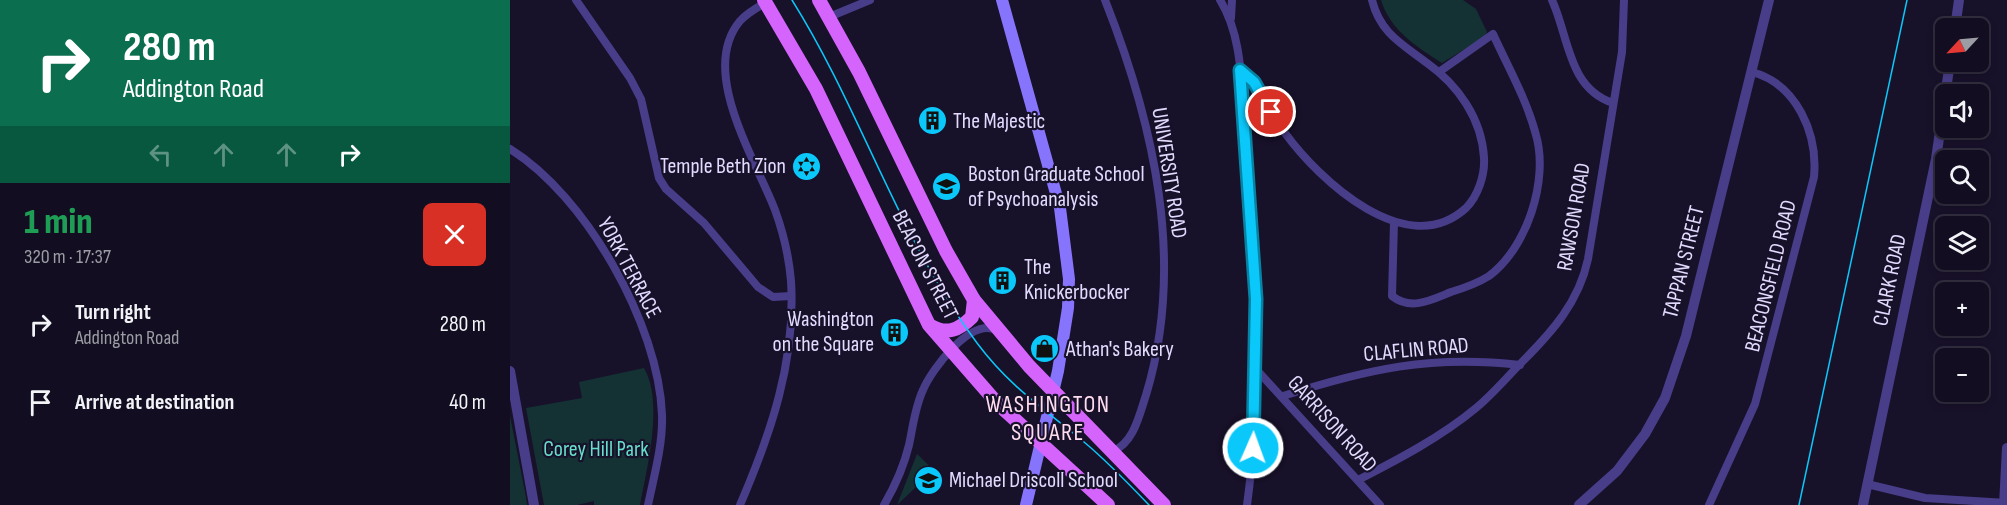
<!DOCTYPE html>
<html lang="en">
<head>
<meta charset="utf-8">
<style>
  :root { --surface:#120d20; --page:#1f1b2d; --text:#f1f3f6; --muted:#9c9ca5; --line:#312d3e }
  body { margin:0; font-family:"Sofia Sans Condensed",sans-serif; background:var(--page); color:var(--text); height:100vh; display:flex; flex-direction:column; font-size:22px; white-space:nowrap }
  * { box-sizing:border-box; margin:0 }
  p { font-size:20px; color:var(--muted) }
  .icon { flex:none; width:33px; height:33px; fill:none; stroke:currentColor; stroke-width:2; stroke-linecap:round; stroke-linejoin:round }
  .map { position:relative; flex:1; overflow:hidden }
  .sheet { display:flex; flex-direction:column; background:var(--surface); width:510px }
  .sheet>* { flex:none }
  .hud { background:#0b6e4f; color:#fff; overflow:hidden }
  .needle { width:39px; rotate:244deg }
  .controls { position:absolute; left:1425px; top:18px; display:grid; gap:12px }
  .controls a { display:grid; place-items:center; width:54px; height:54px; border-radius:9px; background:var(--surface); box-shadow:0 3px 9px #0003,0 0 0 2px var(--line); font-size:30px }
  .pin { position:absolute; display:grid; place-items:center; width:51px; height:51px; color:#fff; margin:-26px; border:3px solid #fff; border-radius:50%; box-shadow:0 2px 6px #0007 }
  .me { position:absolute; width:66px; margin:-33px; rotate:2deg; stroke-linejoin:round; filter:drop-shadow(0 0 4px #0008) }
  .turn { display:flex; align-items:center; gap:21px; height:126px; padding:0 24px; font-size:27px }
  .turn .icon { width:78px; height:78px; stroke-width:2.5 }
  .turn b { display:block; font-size:42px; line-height:51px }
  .lanes { display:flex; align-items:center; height:57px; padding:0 24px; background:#0003; justify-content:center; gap:30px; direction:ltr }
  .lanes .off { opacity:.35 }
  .round { display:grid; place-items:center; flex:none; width:63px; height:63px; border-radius:9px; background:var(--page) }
  .summary { display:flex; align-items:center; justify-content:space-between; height:102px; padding:0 24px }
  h1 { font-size:36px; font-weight:800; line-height:45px; color:#1e9e55 }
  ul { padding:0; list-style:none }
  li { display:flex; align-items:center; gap:18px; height:78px; padding:0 24px }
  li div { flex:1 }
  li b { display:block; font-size:22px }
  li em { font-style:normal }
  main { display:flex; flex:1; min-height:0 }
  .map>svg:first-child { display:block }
</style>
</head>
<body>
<main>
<section class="sheet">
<div class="hud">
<div class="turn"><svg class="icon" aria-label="right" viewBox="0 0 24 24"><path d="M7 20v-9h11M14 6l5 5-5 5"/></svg><div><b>280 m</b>Addington Road</div></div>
<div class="lanes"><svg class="icon off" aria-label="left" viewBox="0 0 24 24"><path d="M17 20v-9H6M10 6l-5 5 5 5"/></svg><svg class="icon off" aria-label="ahead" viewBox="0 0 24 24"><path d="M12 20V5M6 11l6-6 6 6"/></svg><svg class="icon off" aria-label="ahead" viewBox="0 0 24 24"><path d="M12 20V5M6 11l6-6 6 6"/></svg><svg class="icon" aria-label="right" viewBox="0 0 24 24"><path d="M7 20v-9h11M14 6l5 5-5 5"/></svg></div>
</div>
<div class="summary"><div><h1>1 min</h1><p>320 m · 17:37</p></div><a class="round" style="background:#d93025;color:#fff"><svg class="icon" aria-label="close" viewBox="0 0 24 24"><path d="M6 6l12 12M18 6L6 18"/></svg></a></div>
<ul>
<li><svg class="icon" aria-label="right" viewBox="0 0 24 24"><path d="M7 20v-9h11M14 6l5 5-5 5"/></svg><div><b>Turn right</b><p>Addington Road</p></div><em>280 m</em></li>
<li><svg class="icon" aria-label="arrive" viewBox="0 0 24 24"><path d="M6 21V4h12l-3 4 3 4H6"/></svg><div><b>Arrive at destination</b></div><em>40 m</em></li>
</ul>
</section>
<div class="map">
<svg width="1497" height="505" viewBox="0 0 1497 505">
  <rect width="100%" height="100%" fill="#18112a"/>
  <g fill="#143234">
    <path d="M871,0H953L966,9L977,32L974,37L932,63C907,47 880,30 871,0Z"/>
    <path d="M134,368C154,402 137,468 130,505H84V501L67,505H34L16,408L72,398L69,382Z"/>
    <path d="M0,416L16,497L17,505H0Z"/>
    <path d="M407,454L433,479L422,490L415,483L408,489L406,487L387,505Z"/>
  </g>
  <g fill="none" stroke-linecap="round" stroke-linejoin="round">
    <g stroke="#483d88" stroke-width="8">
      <path d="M66,0L120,78L131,99L149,178L156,189L194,223L248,287L263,297L281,296"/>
      <path d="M595,0C644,124 676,263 636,395C629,416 624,442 603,451"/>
      <path d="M710,0C733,37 731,86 735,128C746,252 754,381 737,505"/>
      <path d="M1042,0C1059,37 1058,88 1103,103"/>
      <path d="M319,17L360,0"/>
      <path d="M721,18L722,0"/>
      <path d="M730,70C752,82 761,113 775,133C809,180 897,262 956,208C968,196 975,175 974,158C972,119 948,85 917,63C892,44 870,33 862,0"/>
      <path d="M0,149C76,196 149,325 152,415C153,445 144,476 138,505"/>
      <path d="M884,222L882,296C901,311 921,300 941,292C954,288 968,283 979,276C1017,248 1039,180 1026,135C1017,100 998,67 983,34L929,72"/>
      <path d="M745,368L870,505"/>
      <path d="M773,396C858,369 919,355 1010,365"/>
      <path d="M848,480C889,459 931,437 966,408C983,394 997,377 1012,362C1042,332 1069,302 1078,259L1112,52L1114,0"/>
      <path d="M1357,484L1415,498L1497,503"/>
      <path d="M230,505C261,433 286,361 281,281C279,257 273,232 265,210C246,160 188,71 230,21C237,13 246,8 255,3"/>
      <path d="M374,505C385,486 394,466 399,445C403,426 405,407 413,390C422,369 460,318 486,330"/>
      <path d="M1199,505L1245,404L1304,177C1308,134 1287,84 1242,72"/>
    </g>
    <g stroke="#483d88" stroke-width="10">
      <path d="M1445,28L1449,0"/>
      <path d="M0,371L24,505"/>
      <path d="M1069,505L1107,471L1135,434L1155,398L1176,336L1259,0"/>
      <path d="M1353,505L1426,159L1440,62"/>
      <path d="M1494,505L1497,448"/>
    </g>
    <path stroke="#8774fc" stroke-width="12" d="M492,0L550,208L559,279L558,308L548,371L516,505"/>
    <g stroke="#d464fc" stroke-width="14">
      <path d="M254,0L306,89L419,325L487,403L598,505"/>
      <path d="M309,0L349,72L436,251L464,300L519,366L654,505"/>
      <path d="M421,326C437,335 449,330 462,317L464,300"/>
    </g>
    <g stroke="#0bc8fa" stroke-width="1.5">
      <path d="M282,0C351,110 389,239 467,343C500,387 533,408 574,442C597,461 618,483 639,505"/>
      <path d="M1289,505L1397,0"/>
    </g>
  </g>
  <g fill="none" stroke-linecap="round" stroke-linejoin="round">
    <defs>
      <path id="route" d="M743,448L746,299L730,70L744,82L761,112"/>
    </defs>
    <use href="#route" stroke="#0782a2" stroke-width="15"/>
    <use href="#route" stroke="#0bc8fa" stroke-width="10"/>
  </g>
  <defs>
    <symbol id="building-disc" viewBox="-11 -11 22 22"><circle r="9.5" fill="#0bc8fa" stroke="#18112a"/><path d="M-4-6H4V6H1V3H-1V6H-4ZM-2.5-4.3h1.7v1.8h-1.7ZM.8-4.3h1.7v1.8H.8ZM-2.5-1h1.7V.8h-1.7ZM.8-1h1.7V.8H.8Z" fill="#111"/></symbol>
    <symbol id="synagogue-disc" viewBox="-11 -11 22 22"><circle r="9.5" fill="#0bc8fa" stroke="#18112a"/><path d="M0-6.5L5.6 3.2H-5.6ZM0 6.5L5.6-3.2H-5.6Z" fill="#111"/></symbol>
    <symbol id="university-disc" viewBox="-11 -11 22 22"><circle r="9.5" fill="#0bc8fa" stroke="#18112a"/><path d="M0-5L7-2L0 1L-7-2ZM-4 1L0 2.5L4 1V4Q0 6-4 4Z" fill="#111"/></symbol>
    <symbol id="shop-disc" viewBox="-11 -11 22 22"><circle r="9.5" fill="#0bc8fa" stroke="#18112a"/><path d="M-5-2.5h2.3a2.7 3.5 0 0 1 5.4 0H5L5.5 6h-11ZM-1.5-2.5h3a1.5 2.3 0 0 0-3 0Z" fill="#111"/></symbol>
    <symbol id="school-disc" viewBox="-11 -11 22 22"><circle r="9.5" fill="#0bc8fa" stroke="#18112a"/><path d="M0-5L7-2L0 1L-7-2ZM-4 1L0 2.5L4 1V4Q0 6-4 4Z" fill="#111"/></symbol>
  </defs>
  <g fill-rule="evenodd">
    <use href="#building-disc" x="406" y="104" width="33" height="33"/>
    <use href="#synagogue-disc" x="280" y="150" width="33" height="33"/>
    <use href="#university-disc" x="420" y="170" width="33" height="33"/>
    <use href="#building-disc" x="476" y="264" width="33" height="33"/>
    <use href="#building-disc" x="368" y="316" width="33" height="33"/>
    <use href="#shop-disc" x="518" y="332" width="33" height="33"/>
    <use href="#school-disc" x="402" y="464" width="33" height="33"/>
  </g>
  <g text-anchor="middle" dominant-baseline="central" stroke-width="4.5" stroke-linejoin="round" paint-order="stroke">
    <g font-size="22" fill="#e3dbfe" stroke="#18112a" text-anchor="start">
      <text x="443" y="121">The Majestic</text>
      <text x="276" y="166" text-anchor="end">Temple Beth Zion</text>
      <text x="458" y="174">Boston Graduate School<tspan x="458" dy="25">of Psychoanalysis</tspan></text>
      <text x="514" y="267">The<tspan x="514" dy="25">Knickerbocker</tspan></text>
      <text x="364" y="319" text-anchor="end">Washington<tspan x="364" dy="25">on the Square</tspan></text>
      <text x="556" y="349">Athan's Bakery</text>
      <text x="439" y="480">Michael Driscoll School</text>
    </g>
    <g font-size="22" fill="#e3dbfe" stroke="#18112a">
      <text transform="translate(659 173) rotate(81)">UNIVERSITY ROAD</text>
      <text transform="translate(1064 217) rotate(-80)">RAWSON ROAD</text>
      <text transform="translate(1174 262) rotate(-76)">TAPPAN STREET</text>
      <text transform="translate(415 265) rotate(63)">BEACON STREET</text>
      <text transform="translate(119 268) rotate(62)">YORK TERRACE</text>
      <text transform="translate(1261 276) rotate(-76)">BEACONSFIELD ROAD</text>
      <text transform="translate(1380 280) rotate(-78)">CLARK ROAD</text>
      <text transform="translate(906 350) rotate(-5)">CLAFLIN ROAD</text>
      <text transform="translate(822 424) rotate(48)">GARRISON ROAD</text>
    </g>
    <g font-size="22" fill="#67dfce" stroke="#18112a">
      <text x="86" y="449">Corey Hill Park</text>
    </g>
    <g font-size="24" letter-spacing="1.5" fill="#feddef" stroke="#18112a">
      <text x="538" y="404">WASHINGTON<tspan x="538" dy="28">SQUARE</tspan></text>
    </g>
  </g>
</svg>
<div class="controls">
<a><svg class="needle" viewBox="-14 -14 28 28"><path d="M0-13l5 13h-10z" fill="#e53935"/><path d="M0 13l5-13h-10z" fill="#9c9ca5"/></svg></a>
<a><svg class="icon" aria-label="sound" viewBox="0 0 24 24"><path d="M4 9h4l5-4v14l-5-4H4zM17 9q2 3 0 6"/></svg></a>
<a><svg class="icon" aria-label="search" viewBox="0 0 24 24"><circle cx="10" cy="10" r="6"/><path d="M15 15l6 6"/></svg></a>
<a><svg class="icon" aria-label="layers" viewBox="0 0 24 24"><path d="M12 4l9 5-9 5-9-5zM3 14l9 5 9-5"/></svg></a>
<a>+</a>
<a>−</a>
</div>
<div class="pin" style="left:761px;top:112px;background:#d93025"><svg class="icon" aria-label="arrive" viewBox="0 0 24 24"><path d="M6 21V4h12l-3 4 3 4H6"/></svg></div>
<svg class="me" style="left:743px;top:448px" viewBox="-20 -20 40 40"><circle r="17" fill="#0bc8fa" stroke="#fff" stroke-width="3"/><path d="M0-11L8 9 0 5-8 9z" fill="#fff"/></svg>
</div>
</main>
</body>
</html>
